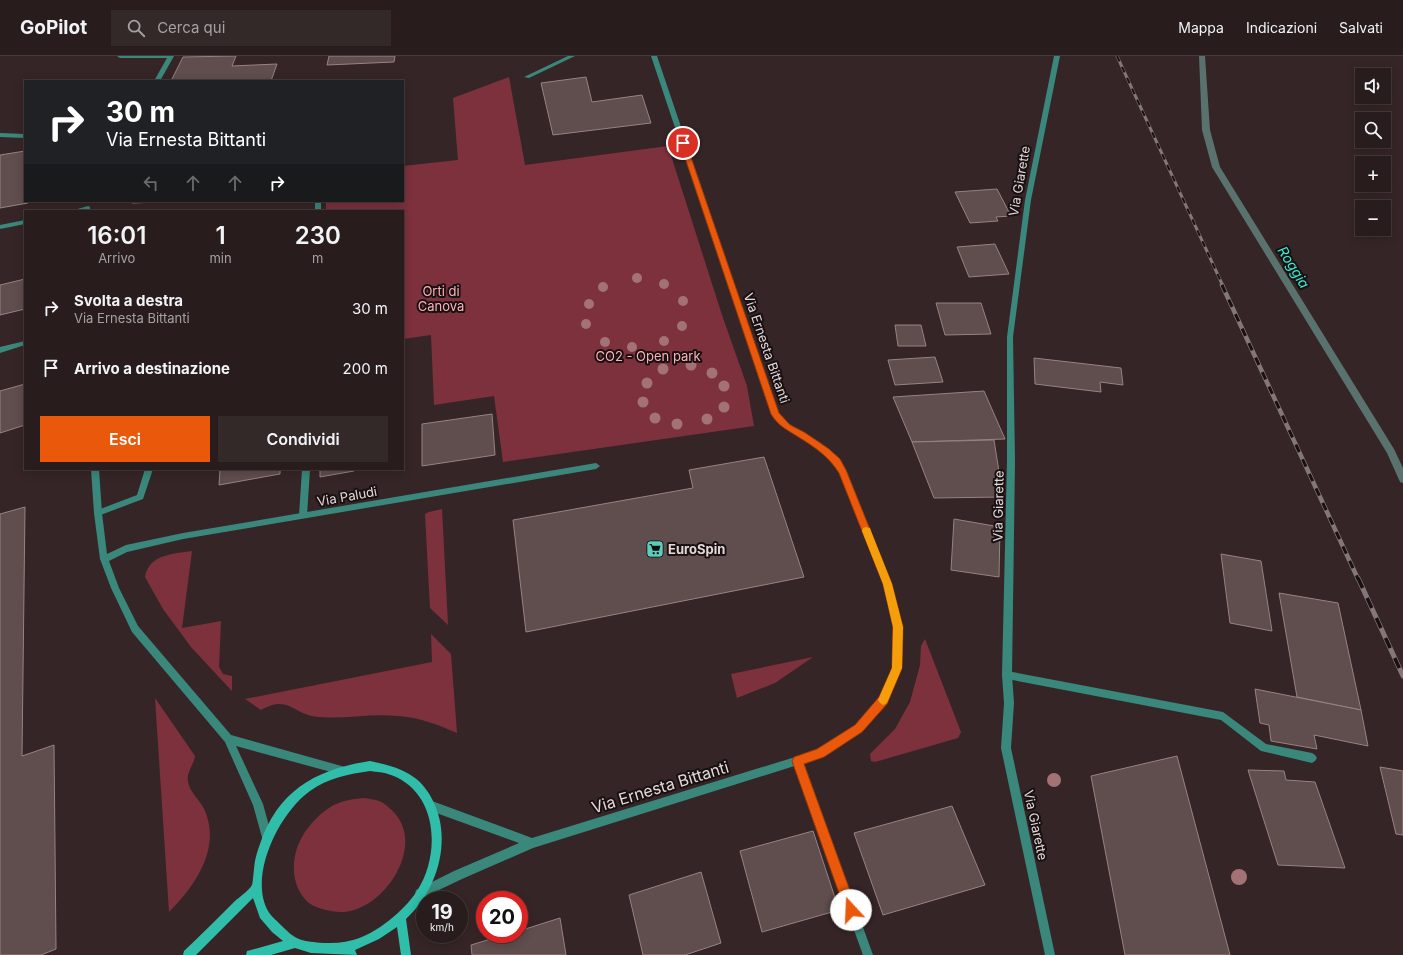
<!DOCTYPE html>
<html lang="it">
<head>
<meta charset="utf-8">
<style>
  :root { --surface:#281c1c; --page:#342929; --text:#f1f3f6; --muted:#a5a1a3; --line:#443a3b; --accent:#ea580c }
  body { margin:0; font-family:Inter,sans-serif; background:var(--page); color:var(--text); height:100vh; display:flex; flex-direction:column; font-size:15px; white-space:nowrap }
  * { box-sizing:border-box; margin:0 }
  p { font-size:13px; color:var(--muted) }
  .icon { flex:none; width:22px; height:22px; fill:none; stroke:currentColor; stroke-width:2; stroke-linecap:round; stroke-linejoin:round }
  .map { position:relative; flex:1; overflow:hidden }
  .details { position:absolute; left:24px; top:154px; width:380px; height:260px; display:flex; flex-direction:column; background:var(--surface); border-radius:0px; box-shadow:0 2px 10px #0003,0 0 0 1px var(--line) }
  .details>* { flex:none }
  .guide { position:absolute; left:24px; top:24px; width:380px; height:122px; border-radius:0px; box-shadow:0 2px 10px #0003,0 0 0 1px var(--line); background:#202124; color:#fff; overflow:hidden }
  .buttons { position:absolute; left:1355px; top:12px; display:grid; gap:8px }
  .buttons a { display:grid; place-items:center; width:36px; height:36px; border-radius:0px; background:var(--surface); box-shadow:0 2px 10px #0003,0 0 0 1px var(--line); font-size:20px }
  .speed { position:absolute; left:416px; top:835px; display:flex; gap:8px; font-size:20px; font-weight:700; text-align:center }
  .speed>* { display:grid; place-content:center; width:52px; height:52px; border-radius:50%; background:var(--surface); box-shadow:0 2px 10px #0003,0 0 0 1px var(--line); line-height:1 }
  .speed small { font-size:10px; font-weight:400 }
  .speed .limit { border:6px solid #d22; background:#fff; color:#111 }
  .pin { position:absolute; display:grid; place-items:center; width:34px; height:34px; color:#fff; margin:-17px; border:2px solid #fff; border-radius:50%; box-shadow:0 1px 4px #0007 }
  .me { position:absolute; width:44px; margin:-22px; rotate:340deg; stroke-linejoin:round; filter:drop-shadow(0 0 3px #0008) }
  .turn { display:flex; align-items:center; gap:14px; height:84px; padding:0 16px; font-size:18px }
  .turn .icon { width:52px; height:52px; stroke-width:2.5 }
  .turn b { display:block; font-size:28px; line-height:34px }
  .lanes { display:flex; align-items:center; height:38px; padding:0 16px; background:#0003; justify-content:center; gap:20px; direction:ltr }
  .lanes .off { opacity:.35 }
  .eta { display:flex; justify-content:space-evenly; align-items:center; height:68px; text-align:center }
  .eta b { font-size:24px; font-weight:600; line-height:28px }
  .action { display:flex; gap:8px; margin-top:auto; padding:8px 16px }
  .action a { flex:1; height:46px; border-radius:0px; background:var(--accent); color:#fff; font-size:16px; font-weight:600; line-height:46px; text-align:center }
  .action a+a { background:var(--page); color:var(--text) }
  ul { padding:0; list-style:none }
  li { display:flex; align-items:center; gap:12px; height:60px; padding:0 16px }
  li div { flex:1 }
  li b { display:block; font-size:15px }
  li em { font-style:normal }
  header { display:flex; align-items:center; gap:24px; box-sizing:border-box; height:56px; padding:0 20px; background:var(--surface); border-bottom:1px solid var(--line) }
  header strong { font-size:19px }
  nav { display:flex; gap:22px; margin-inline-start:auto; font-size:14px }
  .search { width:280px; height:36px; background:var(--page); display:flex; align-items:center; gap:10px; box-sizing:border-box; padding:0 14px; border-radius:0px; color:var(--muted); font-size:15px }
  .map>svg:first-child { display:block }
</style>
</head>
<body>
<header>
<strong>GoPilot</strong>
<div class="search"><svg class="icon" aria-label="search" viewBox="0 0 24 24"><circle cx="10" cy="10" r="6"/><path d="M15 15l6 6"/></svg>Cerca qui</div>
<nav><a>Mappa</a><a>Indicazioni</a><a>Salvati</a></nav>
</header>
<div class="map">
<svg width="1403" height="899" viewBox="0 0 1403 899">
  <rect width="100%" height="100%" fill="#362526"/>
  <g fill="#7d313d">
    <path d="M509,21L525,109L668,90L722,259L747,330L754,370L503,406L494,340L434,349L431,279L403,283V155H326V145H403V110L458,104L453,42Z"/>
    <path d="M442,453L448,569L430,552L425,458L429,456Z"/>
    <path d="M192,495L182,572L221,565L219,611L223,618L232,620V635L191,591L163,553L145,521C149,498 173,498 192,495Z"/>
    <path d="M431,578L451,598L457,677C438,669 419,661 398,660C372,657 345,663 318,661C293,659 289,638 261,654L245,643L432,606Z"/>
    <path d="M925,583L961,676L958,682L875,706L871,705L870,698L895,673L910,646L920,609L921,590Z"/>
    <path d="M813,601L775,627L737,642L731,618Z"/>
    <path d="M155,642L195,700C194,708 186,717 188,726C190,737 201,745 205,755C221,793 195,830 169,856Z"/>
    <path d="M364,742C368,743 374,743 379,745C386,748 392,754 397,760C423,795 383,853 344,856C333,856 324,854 314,850C305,846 299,836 296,827C288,797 304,769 329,752C339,745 352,743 364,742Z"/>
  </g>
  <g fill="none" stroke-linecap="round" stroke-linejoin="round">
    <path fill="#59726d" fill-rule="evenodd" d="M1199,0H1205L1210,74L1220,111L1394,393L1403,412V427L1400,426L1387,397L1212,111L1202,74Z"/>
  </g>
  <g fill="#604d4e" stroke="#988283">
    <path d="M236,0L232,10L277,8L271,25H171L183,1Z"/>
    <path d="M329,0H395L394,6L327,9Z"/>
    <path d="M586,21L592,46L642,39L651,67L553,79L541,27Z"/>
    <path d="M25,95V145H28V147L0,152V99Z"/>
    <path d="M997,133L1011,160L996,161L998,165L970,167L955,136Z"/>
    <path d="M134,145H189L132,147Z"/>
    <path d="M995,188L1009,218L969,221L957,191Z"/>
    <path d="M25,223V253L0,259V229Z"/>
    <path d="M936,247H981L991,278L945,279Z"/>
    <path d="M895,269H921L926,290H898Z"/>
    <path d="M935,301L943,326L895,329L888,304Z"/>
    <path d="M1034,302L1121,312L1123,329L1100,326L1101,336L1035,328Z"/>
    <path d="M25,328V369L0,377V335Z"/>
    <path d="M984,335L1005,383L912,386L893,341Z"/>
    <path d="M492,358L495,399L422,410V368Z"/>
    <path d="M994,384L1003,441L934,442L912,386Z"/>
    <path d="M764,401L804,521L526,576L513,464L693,432L689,414Z"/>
    <path d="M220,413H280V418L219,429Z"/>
    <path d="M320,413H354V415L320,421Z"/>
    <path d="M25,451L22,700L54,689L56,893L41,899H0V458Z"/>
    <path d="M954,463L1000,471L999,521L951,514Z"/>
    <path d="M1221,498L1261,505L1272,575L1230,567Z"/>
    <path d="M1279,537L1338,547L1361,654L1297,641Z"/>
    <path d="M1255,633L1361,654L1368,690L1314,679L1317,693L1271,685L1269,669L1260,667Z"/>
    <path d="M1177,700L1230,899H1125L1091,720Z"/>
    <path d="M1380,711L1403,715V779L1396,778Z"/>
    <path d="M1248,714L1284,715L1286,724L1315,726L1345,812L1278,809Z"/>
    <path d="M952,750L985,829L883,859L854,777Z"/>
    <path d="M813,775L839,854L762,876L740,795Z"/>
    <path d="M701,816L721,887L685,899H643L629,839Z"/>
    <path d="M560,862L566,899H472L471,889L507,878H519V875Z"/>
  </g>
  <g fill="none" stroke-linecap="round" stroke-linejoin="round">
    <g fill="#3a887b" fill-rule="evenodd">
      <path d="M0,77L25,78V82L0,81Z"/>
      <rect x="315" y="145" width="6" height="10"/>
      <path d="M145,413H153L143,443L98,460L95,459L94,457L95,455L137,439Z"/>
      <path d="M302,413H310L307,460L306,462H300L299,460Z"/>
      <path d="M1007,615L1223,656L1266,688L1312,697L1315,699L1317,702L1315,705L1312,707L1261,695L1221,664L1007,623L1004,622L1002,619L1004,616Z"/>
      <path d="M798,700L801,702L803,705L873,899H863L793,705L795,702Z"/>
    </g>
    <g fill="#3a887b" fill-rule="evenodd">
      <path d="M117,0H174L160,25H154L167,2H120Z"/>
      <path d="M568,0H575L529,22L524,21Z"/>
      <path d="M651,0H657L778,357C787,368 799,374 811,381C826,389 839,401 847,416L892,528L902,571V612L886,647L862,676L823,701L533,792L462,823L420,843L416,842L415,838L416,834L454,815L519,787L428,754L427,750L428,746L432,745L532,782L818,694L856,670L880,641L892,612L894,571L884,528L840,417C832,405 823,396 811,388C797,379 780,373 771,358Z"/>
      <path d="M1054,0H1060L1031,144L1013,281L1015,405L1012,619L1014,647L1011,692L1055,899H1045L1001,692L1004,647L1002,619L1007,405V281L1025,144Z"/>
      <path d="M88,150L90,151V153L84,155H73L74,154Z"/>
      <path d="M25,164V168L0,173V169Z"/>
      <path d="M25,285V289L0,297V291Z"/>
      <path d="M596,407L600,410L596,413L183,483L127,496L109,505L119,532L138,570L231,679L345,711L347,714L345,717L342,719L236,690L263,748L272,781L271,785L267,786L263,785L253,749L225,686L132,576L111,532L100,503L94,457L91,413H99L102,457L107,498L126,489L183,477Z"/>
    </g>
    <path fill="#30bda9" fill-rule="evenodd" d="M370,705C387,709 400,711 415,722C422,727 428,735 432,743C453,782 438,834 406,863L411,899H401L397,871L379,883L355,894L357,899L311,897L295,892L271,899H246L247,895L251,894L283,885L272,876L260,862L253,842L196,899H183L184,895C202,878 219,861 236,844C241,840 249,834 252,829C253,826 254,810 255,805C256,799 258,794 260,788C278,734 317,713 370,705ZM370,715C377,716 384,716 391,719C438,736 441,798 417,835C404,855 376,878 353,884C343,887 333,887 323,887C315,886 306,886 299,883C293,881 287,875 282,870C278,866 271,860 268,855C248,819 280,756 310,735C328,722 349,718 370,715Z"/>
    <defs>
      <path id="rail-far2" d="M1117,0L1223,230"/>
      <path id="rail-far1" d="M1222,229L1358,523"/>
      <path id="rail" d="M1358,522L1403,620"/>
    </defs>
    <use href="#rail-far2" stroke="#857677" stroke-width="3"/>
    <use href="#rail-far1" stroke="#857677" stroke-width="4.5"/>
    <use href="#rail" stroke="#857677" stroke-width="5"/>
    <use href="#rail-far2" stroke="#181011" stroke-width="2" stroke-dasharray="6" stroke-linecap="butt"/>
    <use href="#rail-far1" stroke="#181011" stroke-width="3" stroke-dasharray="8" stroke-linecap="butt"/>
    <use href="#rail" stroke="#181011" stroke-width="3.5" stroke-dasharray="11" stroke-linecap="butt"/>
  </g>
  <g fill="#a37276">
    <circle cx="637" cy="222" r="5"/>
    <circle cx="664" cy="228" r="5"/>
    <circle cx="603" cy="231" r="5"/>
    <circle cx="683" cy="245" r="5"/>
    <circle cx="589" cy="248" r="5"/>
    <circle cx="586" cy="268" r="5"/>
    <circle cx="682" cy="270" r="5"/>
    <circle cx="664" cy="285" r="5"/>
    <circle cx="605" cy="286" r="5"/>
    <circle cx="632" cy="291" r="5"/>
    <circle cx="691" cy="309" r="5.5"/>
    <circle cx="663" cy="313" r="5.5"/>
    <circle cx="712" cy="317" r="5.5"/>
    <circle cx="647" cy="327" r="5.5"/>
    <circle cx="724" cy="330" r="5.5"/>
    <circle cx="643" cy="346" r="5.5"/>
    <circle cx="724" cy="351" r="5.5"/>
    <circle cx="655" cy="362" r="5.5"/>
    <circle cx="707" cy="363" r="5.5"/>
    <circle cx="677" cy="368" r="5.5"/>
    <circle cx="1054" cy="724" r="7"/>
    <circle cx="1239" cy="821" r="8"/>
  </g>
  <path fill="#ea580c" stroke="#983908" d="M681,86L686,87L779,357L790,369L804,376L829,393L840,403L846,414L892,528L903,571L902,612L887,648L862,676L824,701L804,708L857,854L856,858L851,860L847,858L845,854L792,705L794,701L817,693L855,669L879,641L892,612L893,571L883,528L839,417C829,401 816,392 800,382C788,374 779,371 771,358L680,87Z"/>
  <path fill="#f59e0b" d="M866,471L870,472L871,475L892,528L903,571L902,612L887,647L883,649L880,647L878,644L892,612L893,571L883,528L862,475L863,472Z"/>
  <defs>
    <symbol id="supermarket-square" viewBox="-11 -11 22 22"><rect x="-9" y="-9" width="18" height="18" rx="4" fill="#5ccebb" stroke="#181011"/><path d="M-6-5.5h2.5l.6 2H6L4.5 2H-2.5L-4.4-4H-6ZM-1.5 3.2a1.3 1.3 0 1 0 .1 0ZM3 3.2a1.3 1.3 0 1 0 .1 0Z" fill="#111"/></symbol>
  </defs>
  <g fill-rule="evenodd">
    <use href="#supermarket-square" x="645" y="483" width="20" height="20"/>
  </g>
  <g text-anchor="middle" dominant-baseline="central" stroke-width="4" stroke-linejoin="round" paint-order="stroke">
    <g font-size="13" fill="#e4d8d9" stroke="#181011">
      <text transform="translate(1019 125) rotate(-80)">Via Giarette</text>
      <text transform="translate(767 292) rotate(71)">Via Ernesta Bittanti</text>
      <text transform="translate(347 440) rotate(-10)">Via Paludi</text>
      <text transform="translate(998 450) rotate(-89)">Via Giarette</text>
      <text transform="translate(1036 769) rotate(78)">Via Giarette</text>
    </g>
    <g font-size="13" fill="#fcb1b7" stroke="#181011">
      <text x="441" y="235">Orti di<tspan x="441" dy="15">Canova</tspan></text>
      <text x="648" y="300">CO2 - Open park</text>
    </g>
    <g font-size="13" font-weight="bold" fill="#e4d8d9" stroke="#181011" text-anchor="start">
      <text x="668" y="493">EuroSpin</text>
    </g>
    <g font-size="14" font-style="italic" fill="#35eed4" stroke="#181011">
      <text transform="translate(1294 211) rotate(58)">Roggia</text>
    </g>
    <g font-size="16" fill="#e4d8d9" stroke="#181011">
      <text transform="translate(660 731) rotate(-17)">Via Ernesta Bittanti</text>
    </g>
  </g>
</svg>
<div class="buttons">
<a><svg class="icon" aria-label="sound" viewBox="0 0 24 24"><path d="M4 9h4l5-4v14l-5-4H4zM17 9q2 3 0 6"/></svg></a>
<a><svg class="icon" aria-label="search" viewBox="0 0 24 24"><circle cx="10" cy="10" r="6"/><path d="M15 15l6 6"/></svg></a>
<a>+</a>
<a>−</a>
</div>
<div class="speed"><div>19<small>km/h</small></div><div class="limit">20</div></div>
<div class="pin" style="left:683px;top:87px;background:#d93025"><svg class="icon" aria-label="arrive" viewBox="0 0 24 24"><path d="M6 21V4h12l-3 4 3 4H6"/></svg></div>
<svg class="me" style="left:851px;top:854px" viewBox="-20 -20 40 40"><circle r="19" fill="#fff"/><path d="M0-13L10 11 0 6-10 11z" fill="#ea580c"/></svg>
<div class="guide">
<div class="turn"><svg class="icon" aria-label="right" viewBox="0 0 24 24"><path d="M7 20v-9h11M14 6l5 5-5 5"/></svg><div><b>30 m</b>Via Ernesta Bittanti</div></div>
<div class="lanes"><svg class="icon off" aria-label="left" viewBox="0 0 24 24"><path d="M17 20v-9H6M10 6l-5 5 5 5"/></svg><svg class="icon off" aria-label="ahead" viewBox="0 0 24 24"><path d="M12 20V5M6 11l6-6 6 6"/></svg><svg class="icon off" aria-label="ahead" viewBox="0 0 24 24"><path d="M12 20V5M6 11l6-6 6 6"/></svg><svg class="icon" aria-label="right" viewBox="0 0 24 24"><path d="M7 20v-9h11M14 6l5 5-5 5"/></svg></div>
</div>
<section class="details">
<div class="eta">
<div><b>16:01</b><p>Arrivo</p></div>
<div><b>1</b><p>min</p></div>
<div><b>230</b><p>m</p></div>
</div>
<ul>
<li><svg class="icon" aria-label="right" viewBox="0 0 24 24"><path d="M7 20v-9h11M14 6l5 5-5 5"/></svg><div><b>Svolta a destra</b><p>Via Ernesta Bittanti</p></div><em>30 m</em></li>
<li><svg class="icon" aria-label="arrive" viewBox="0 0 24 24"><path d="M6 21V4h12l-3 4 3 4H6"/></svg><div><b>Arrivo a destinazione</b></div><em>200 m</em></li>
</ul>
<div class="action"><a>Esci</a><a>Condividi</a></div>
</section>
</div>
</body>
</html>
